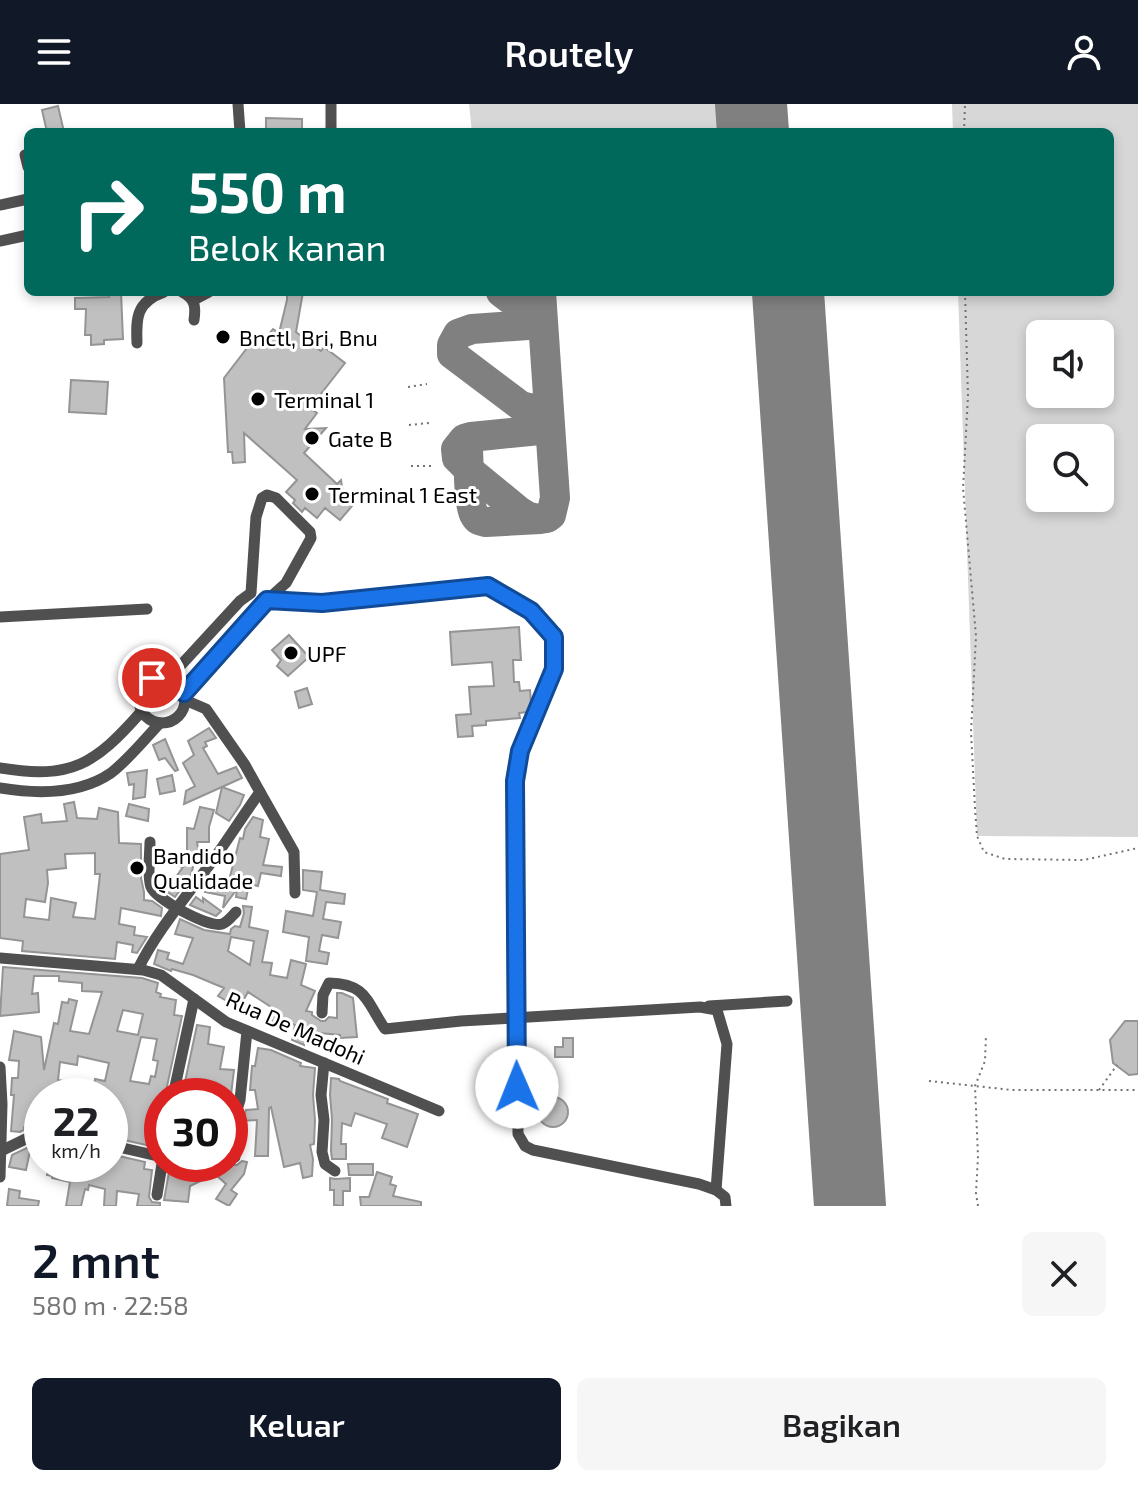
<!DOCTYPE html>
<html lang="id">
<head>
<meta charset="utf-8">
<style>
  :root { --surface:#fff; --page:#f6f6f6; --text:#202124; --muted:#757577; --accent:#111827 }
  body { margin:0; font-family:"Exo 2",sans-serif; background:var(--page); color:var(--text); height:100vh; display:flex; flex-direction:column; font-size:30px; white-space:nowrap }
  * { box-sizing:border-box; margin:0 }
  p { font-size:26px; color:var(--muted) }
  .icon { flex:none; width:44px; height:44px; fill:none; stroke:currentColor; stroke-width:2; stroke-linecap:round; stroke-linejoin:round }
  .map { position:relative; height:1102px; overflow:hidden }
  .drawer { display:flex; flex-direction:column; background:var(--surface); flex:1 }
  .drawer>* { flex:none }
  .hud { position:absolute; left:24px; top:24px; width:1090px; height:168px; border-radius:12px; box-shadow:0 4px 12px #0003; background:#00695c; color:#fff; overflow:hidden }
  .buttons { position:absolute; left:1026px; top:216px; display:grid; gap:16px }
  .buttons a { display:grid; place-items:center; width:88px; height:88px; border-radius:12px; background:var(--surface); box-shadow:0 4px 12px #0003; font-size:40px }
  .speed { position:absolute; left:24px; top:974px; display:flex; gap:16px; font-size:40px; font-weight:700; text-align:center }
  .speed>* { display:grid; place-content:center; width:104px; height:104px; border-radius:50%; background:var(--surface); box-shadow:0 4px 12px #0003; line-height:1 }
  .speed small { font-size:20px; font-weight:400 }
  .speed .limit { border:12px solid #d22; background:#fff; color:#111 }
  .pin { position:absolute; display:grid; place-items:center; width:68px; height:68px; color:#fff; margin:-34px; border:4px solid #fff; border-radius:50%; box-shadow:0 2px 8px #0007 }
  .me { position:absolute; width:88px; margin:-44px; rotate:359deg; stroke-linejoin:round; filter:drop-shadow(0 0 6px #0008) }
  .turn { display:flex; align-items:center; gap:28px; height:168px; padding:0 32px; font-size:36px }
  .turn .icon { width:104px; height:104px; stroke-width:2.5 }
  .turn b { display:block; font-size:56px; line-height:68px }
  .round { display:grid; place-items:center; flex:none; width:84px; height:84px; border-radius:12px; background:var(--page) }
  .head { display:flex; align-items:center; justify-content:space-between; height:136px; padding:0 32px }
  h1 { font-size:48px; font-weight:600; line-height:60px; color:var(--accent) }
  .primary-button { display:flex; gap:16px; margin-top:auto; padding:16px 32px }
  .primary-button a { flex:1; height:92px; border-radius:12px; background:var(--accent); color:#fff; font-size:32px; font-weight:600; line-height:92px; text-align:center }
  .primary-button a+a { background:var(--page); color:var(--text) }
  header { display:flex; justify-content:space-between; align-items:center; height:104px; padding:0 32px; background:var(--accent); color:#fff; font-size:36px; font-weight:600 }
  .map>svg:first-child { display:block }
</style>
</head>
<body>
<header><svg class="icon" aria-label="menu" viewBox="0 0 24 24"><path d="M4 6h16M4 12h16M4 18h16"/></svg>Routely<svg class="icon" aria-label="person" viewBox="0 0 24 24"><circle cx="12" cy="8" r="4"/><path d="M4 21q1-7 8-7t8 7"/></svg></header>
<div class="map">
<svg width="1138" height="1102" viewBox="0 0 1138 1102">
  <rect width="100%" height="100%" fill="#fff"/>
  <g fill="#d7d7d7" fill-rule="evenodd">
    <path d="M469,0H725L728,28H472Z"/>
    <path d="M952,0H1138V733L977,732L958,188H1110V28H953ZM1040,230H1100V290H1040ZM1040,334H1100V394H1040Z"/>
  </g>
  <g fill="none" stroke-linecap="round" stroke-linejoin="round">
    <g stroke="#808080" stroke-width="30">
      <path d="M501,188C516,200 526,207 538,188"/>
      <path d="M542,206L535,218L528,221L472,225L458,230L452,241V250L521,302C533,305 541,307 548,295"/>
      <path d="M468,346C469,360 468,402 475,412C478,417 481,417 486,418L540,415L547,414L551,411L555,394L541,188"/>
      <path d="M538,415L529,413L519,407L469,366L457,354L456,345L464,335L471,333L540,326L545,324L549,314"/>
    </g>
    <g stroke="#808080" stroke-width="72">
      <path d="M751,0L753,28"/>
      <path d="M788,188L850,1102"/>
    </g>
  </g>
  <g fill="#c0c0c0" stroke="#949494" stroke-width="2" fill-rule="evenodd">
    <path d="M58,2L64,28H47L42,6Z"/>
    <path d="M266,14L302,15V28H266Z"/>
    <path d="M108,188H121L123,235L104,236V240L91,241V231H85L86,205H75V194L109,193Z"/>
    <path d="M287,188H303L296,228L321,247L324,243L345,259L310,304L317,309L305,325L326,324L304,349L337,380L341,376L344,396L352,402L340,416L325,404L317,414L305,404L302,408L293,399L295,396L286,388L297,376L244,329L245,358L233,359L232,348H228L224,274L254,235L259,239L263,233L265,235L273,225L279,229L287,196Z"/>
    <path d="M71,276L108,278L106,310L69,308Z"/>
    <path d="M519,523L521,556H513L514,578H519L520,587L530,586L531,599L527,608L519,609L520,614L486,617V621L472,622L473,632L458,633L456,611L471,610L469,583L494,582L492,558L452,561L450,528Z"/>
    <path d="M289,531L309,553L288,572L277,562L281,556L272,546Z"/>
    <path d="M307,584L312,600L299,604L295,588Z"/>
    <path d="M209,624L216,634L205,638L207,642L203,644L218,670L236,663L242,674L184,700L186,687L195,682L183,659L194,651L188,637Z"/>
    <path d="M165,635L178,666L175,667L165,654L159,656L153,641Z"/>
    <path d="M147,666L145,693L133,695L134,680L129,681L127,669Z"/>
    <path d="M172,671L175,687L160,690L157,675Z"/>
    <path d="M222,683L244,691L240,701L229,717L216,709Z"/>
    <path d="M74,698L77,714L97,715L99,704L118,708L119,739L141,740V774L144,788V796L152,797L162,804L161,812L121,804L119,820L135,823L134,831L147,833L137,849L132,848L133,841L117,838L115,855L22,847L23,837L0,834V750L29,746L24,713L41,710L42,719L67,717L64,700ZM95,749V770H100L95,815L73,813L76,799L51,794L49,816L24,813L26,795L45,798L48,779L47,766L66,764L65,750Z"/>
    <path d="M129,700L149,705L148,717L126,712Z"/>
    <path d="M200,703L214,706L209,723V738H197L198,744L191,771L175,793L166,787L183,763L179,762L182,752L187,753V724L194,725Z"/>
    <path d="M253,713L263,716L260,733L269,735L263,761L282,763L281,772L261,769L258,782L249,780L246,795L236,793L237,785L223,804L225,792L205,788L207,780L227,784L240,734L243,735L245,725Z"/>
    <path d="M303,766L322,768L320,786L345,790L344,800L326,798L323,815L341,818L338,834L322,831L319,847L329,849L327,860L306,857L309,833L283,828L286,807L313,812L317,788L303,786Z"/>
    <path d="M196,793L203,798V794L221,807L216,812L190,801Z"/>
    <path d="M243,802L252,803L249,823L268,827L262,858L272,859L270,871L287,874L291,856L306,860L301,881L315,887L306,907L312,908V911L321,917H325L329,913L337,914V889H342L353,894L357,933L340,934V931L309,928L307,937H304V941L292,936L295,921L281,915L279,920L266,914L271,903L248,888L239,904L218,892L224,884L193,871L172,865L171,867L154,860L158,846L169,849L167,855L183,860L193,834L175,830L180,815L204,826L230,830L231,825L235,822L240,823L244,809ZM231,833L254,837L250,861L228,847Z"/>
    <path d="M3,863L142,874L158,879L156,888L161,890L160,893L176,896L174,911L182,912L165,992H162V1026L155,1025L151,1042L110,1033V992H42V1019L30,1023H24V1026L20,1028L11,1027L14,991H11L12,974H18L19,957L9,956L14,927L41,933L44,966L54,919L58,920L62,898L68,899L69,895L77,897L70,927L89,930L102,888L82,887V879L59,877V872H34L32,890L38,889L39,908L0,912ZM123,906L143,910L138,931L117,927ZM141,933L157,935L153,956L158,957L155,973L151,972L149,980L130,977ZM78,952L109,959L105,977L95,975L94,983L58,976L60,958L77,961Z"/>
    <path d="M1125,917H1138V970L1129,971L1113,959L1110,936Z"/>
    <path d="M197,921L210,923L208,940L224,943L220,965L234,966L230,999V992H182Z"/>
    <path d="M563,934H573V953H555V943H563Z"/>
    <path d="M258,944L271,946L301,959L300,962L315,964L313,991L315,1016L314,1040L310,1041L313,1055L312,1072L303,1074L300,1059L284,1063L271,1003L269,1004L268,1052H255L257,1016L242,1017L246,1006L258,1005L255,986H250L252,962H255Z"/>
    <path d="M331,974L339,975L340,977L388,995L387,999L418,1010L407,1043L382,1034L387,1020L355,1009L351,1022L342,1019L341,1040H346V1055H332L331,1047L332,1015L330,991Z"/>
    <circle cx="553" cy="1008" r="15"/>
    <path d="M31,1042L26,1066L9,1063L12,1051Z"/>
    <path d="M110,1050L145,1058L144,1065L152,1066L149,1093L152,1098L160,1099V1102H137L139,1090L117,1087L116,1102H104L105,1085L89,1081L88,1086L85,1085L81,1102H66L70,1078L52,1074V1072L47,1071L49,1060H65L64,1065L84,1071L88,1060H110Z"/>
    <path d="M242,1057L247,1058L244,1070L231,1086L237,1090L229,1102L216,1095L226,1080L215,1070L190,1082L188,1098L164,1096L169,1068L188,1070L189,1064L197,1066L198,1060L237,1061Z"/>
    <path d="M348,1060H373V1071H349Z"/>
    <path d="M377,1068L392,1073L390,1080L396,1082L393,1092L421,1098V1102H361L360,1093H369Z"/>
    <path d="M330,1074L335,1075L350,1074V1087H343V1102L334,1101V1086H330Z"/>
    <path d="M9,1085L20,1087L19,1094L39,1097L38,1102H7Z"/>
  </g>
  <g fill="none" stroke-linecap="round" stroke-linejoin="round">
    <g stroke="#727272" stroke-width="2" stroke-dasharray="2 4" stroke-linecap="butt">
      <path d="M964,28L965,0"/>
      <path d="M965,188L968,292L963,384L976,532L971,628L975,704L977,732L984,748L1005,755L1084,756L1138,744"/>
      <path d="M408,283L427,280"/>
      <path d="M409,321L429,319"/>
      <path d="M411,362H432"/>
      <path d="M929,977L1012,986H1138"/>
      <path d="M1099,986L1117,961"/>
      <path d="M978,1102L976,1089L978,1052L975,982L985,957L986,931"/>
    </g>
    <g stroke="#505050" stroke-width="11">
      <path d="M238,0L240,28"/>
      <path d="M331,28V0"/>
      <path d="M28,50L25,51L28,63"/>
      <path d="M0,101L28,95"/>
      <path d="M0,137L28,131"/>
      <path d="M182,188C195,195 196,202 194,216"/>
      <path d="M194,196L209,188"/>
      <path d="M137,239C136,214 136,198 164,188"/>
      <path d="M267,496L322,499L488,482L531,507L554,533V565L520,647L515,677L518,1030L525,1042L533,1046L699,1080L716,1086L725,1093L726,1102"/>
      <path d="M0,513L147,505"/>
      <circle cx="162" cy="596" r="23"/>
      <path d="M170,573L240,497L251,489L256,413L262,394L267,391L276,394L310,428L311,434L286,479L267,496L184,589"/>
      <path d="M0,664C72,676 95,660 141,608"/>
      <path d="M0,684C36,690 79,691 111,669C129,655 144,636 160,619"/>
      <path d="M260,688L294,748L295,789"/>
      <path d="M150,738C150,749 147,773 151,783C156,795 208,824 222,820C228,818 232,812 236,808"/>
      <path d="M0,854L143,866L161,871L226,918L439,1007"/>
      <path d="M138,865C158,825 187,792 213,756C229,734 244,710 260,688L245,661L206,605L185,596"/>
      <path d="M709,902L787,897"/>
      <path d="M322,909L323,891L329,879C367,880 366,897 385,925L461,917L700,903L717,906L727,940L716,1086"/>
      <path d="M324,959L321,991L324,1016L322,1048L325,1060L335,1067"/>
      <path d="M0,963L2,1000L0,1073"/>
      <path d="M173,992L194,895"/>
      <path d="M230,1027L240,996L247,927"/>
      <path d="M230,1037L235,1053"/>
      <path d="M110,1041L162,1053"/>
      <path d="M1,1047L42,1027"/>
      <path d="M157,1091L162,1060"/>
    </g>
  </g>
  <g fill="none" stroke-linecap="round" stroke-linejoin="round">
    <defs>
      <path id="route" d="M152,574C167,570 178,574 184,589L267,496L322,499L488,482L531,507L554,533V565L520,647L515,677L517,983"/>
    </defs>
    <use href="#route" stroke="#114b97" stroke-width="20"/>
    <use href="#route" stroke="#1a73e8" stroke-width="14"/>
  </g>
  <g fill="#000" stroke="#fff" stroke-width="3">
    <circle cx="223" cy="233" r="8"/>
    <circle cx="258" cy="295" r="8"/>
    <circle cx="312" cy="334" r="8"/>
    <circle cx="312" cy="390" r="8"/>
    <circle cx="291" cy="549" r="8"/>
    <circle cx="137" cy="764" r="8"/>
  </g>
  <g text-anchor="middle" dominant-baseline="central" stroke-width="6" stroke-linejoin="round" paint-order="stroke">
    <g font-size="22" fill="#000" stroke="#fff" text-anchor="start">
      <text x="239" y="233">Bnctl, Bri, Bnu</text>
      <text x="274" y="295">Terminal 1</text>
      <text x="328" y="334">Gate B</text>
      <text x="328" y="390">Terminal 1 East</text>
      <text x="307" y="549">UPF</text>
      <text x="153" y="751">Bandido<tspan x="153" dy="25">Qualidade</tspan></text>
    </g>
    <g font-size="22" fill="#000" stroke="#fff">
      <text transform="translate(296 923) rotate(24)">Rua De Madohi</text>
    </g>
  </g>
</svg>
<div class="buttons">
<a><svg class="icon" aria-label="sound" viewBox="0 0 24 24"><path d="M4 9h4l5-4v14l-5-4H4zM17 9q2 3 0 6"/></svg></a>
<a><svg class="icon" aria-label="search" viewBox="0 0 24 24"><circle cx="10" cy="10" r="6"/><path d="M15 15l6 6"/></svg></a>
</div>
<div class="speed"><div>22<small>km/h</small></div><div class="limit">30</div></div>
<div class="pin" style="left:152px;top:574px;background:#d93025"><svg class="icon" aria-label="arrive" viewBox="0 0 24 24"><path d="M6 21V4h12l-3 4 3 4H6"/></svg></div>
<svg class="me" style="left:517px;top:983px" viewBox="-20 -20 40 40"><circle r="19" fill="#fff"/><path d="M0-13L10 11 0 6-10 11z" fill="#1a73e8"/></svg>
<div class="hud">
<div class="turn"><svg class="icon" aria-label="right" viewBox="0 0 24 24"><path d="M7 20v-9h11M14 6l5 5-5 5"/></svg><div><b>550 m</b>Belok kanan</div></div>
</div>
</div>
<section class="drawer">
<div class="head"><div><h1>2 mnt</h1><p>580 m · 22:58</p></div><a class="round"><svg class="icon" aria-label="close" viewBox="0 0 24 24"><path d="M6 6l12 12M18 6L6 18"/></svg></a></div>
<div class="primary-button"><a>Keluar</a><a>Bagikan</a></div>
</section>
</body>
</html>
